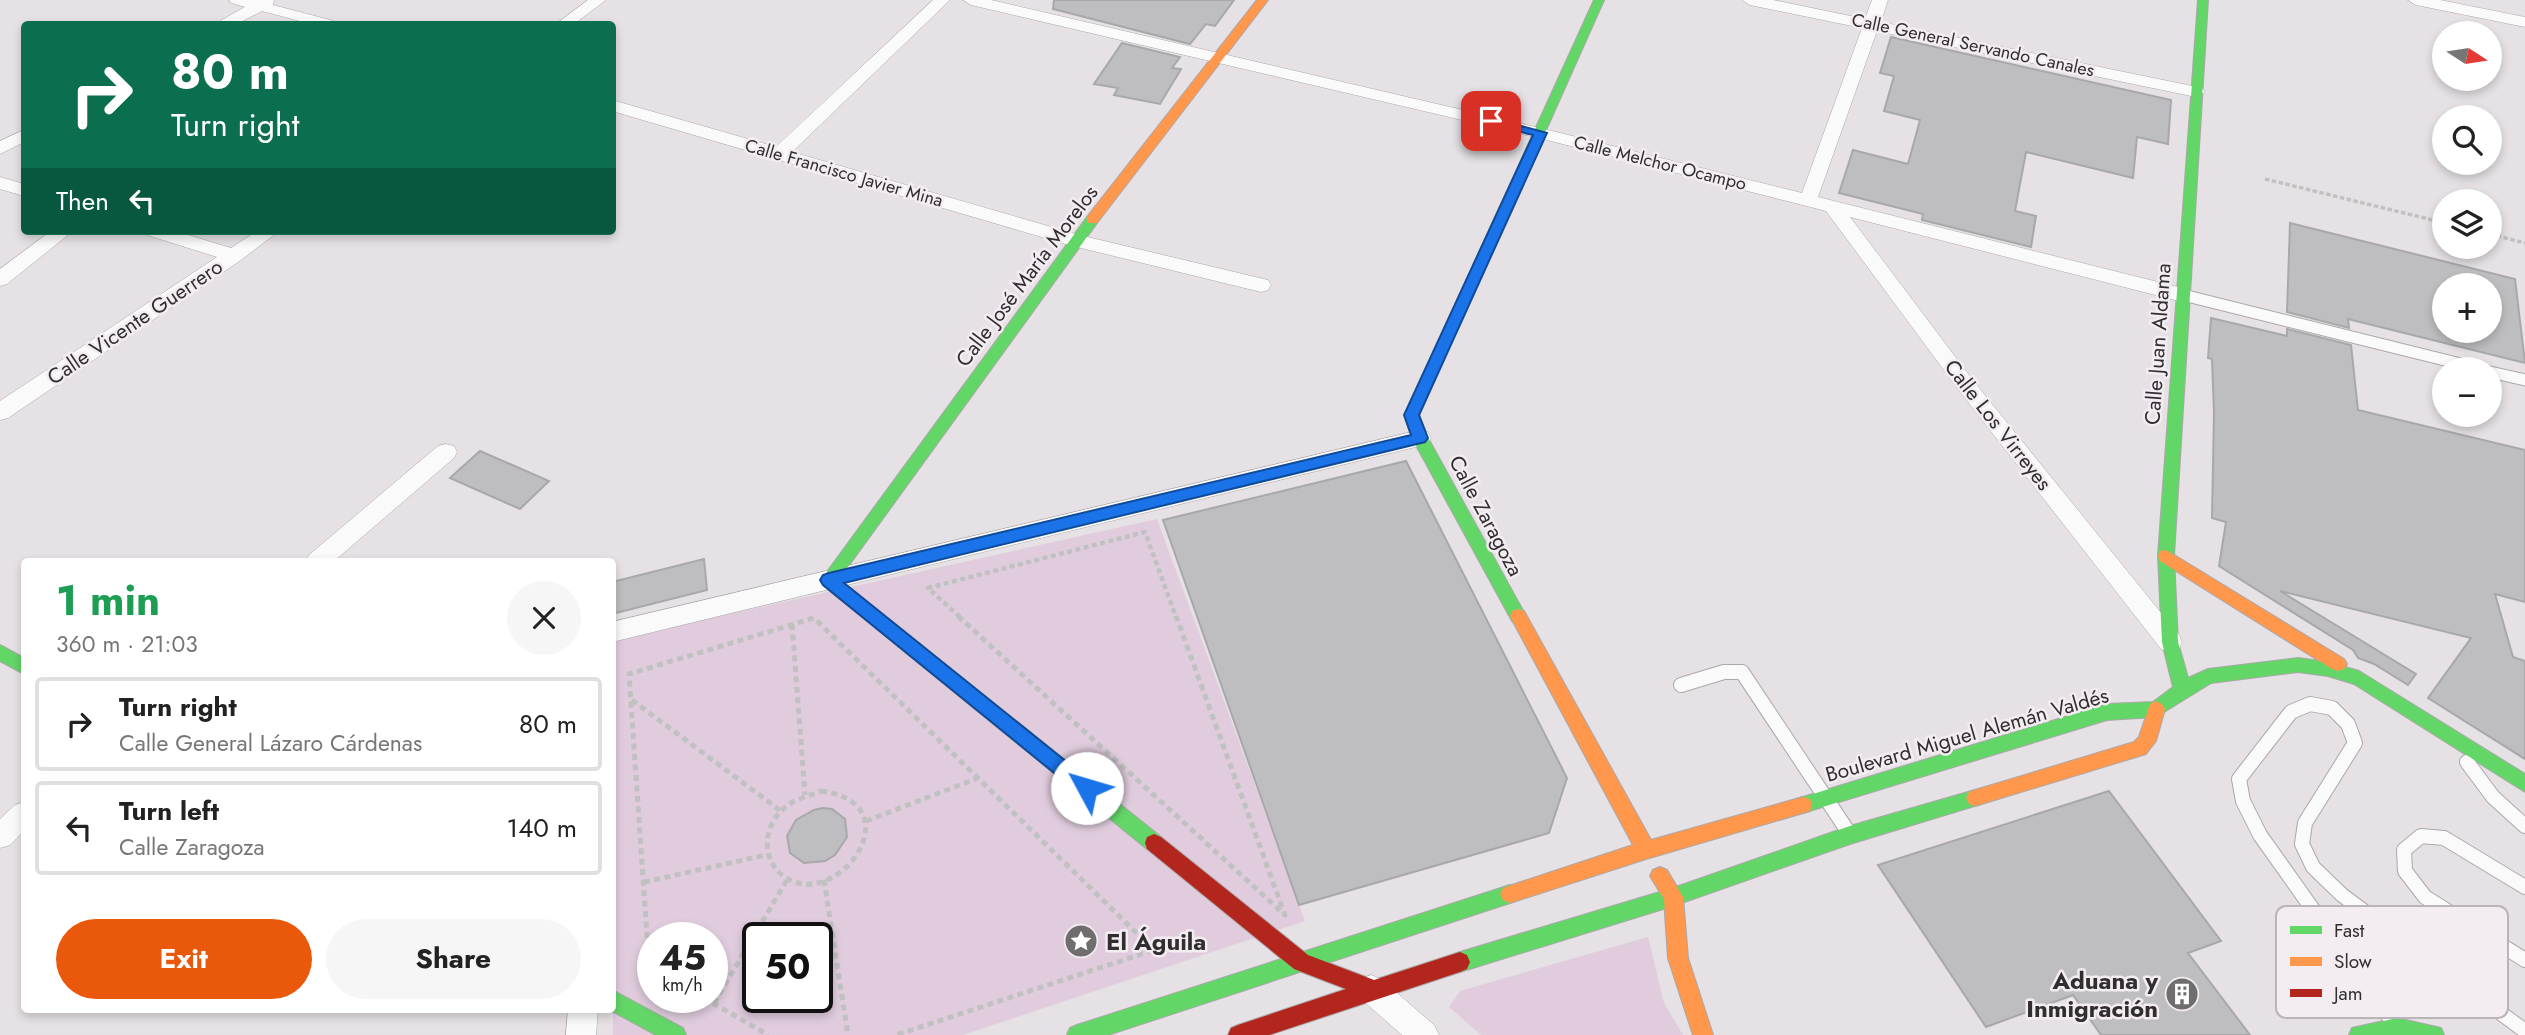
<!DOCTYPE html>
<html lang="en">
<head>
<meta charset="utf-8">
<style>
  :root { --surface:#fff; --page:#f6f6f6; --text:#222; --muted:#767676; --line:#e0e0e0; --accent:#ea580c }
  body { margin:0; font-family:Jost,sans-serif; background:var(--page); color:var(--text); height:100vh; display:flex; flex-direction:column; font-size:26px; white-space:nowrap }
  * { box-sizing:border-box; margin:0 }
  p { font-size:23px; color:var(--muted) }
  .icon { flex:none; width:38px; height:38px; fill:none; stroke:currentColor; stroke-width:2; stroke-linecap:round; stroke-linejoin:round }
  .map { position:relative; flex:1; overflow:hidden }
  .panel { position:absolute; left:21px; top:558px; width:595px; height:455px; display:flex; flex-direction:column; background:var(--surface); border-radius:7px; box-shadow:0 4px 10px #0003 }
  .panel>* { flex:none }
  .top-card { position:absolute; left:21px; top:21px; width:595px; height:214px; border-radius:7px; box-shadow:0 4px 10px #0003; background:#0b6e4f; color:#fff; overflow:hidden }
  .needle { width:46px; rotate:102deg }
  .buttons { position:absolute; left:2432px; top:21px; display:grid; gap:14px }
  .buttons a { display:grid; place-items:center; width:70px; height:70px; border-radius:50%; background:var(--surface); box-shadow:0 4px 10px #0003; font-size:35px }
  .speed { position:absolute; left:637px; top:922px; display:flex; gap:14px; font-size:35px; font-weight:700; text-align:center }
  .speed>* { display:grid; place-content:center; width:91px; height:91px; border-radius:50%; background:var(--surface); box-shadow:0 4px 10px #0003; line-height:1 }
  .speed small { font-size:18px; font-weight:400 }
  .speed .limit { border:4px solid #111; border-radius:10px; background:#fff; color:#111 }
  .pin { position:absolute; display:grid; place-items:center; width:60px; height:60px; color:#fff; margin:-30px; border-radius:14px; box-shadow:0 4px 10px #0006 }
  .me { position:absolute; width:77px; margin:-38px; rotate:309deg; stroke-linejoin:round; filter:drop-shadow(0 0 5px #0008) }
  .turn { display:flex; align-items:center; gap:24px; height:147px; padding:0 35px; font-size:32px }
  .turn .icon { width:91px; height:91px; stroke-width:2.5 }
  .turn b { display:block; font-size:49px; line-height:60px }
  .then { display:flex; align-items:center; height:66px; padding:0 35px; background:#0003; gap:14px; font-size:26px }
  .round { display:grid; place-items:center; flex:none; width:74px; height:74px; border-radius:37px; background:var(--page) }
  .overview { display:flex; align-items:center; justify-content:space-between; height:119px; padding:0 35px }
  h1 { font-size:42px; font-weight:700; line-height:52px; color:#1e9e55 }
  .action { display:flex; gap:14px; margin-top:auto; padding:14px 35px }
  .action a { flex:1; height:80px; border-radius:42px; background:var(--accent); color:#fff; font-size:28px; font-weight:700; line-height:80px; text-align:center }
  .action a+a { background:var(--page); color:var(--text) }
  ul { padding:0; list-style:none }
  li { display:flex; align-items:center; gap:21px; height:94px; margin:0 14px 10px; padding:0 21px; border:4px solid var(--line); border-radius:7px }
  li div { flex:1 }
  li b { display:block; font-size:26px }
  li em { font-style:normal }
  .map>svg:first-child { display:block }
</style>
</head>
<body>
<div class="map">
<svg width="2525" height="1035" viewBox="0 0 2525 1035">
  <rect width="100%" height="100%" fill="#e5e1e4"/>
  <g fill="#e0ccdd" fill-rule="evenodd">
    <path d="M1157,519L1305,921L963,1035H613V640ZM653,938H712V998H653ZM758,938H817V998H758Z"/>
    <path d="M1648,937L1664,1003L1683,1035H1481L1449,1007L1460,991Z"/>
  </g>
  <g fill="#bebec0" stroke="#a8a8aa" stroke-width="2" fill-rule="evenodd">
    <path d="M1054,0H1234L1215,26L1206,24L1190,44L1053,9Z"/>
    <path d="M1891,37L2171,100L2168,144L2137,137L2133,178L2026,152L2015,211L2036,216L2031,247L1922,220L1923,214L1839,193L1853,150L1908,164L1920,120L1884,111L1894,76L1880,73Z"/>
    <path d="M1122,43L1180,57L1172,68L1181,69L1160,104L1114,95L1118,88L1094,84Z"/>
    <path d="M2290,223L2515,279L2525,363L2348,319L2349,328L2287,312ZM2445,285H2490V331H2445Z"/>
    <path d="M2211,318L2287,336V329L2351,345L2358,410L2525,450V602L2495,594L2513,657L2525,661V759L2428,698L2471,638L2280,591L2416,674L2408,685L2374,664L2358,658L2353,650L2219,566L2226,522L2212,518L2214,413L2212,359L2208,358Z"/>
    <path d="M480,451L549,481L520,509L450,478Z"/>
    <path d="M1406,461L1567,778L1549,833L1299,905L1163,520Z"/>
    <path d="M704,559L707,590L612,614V582Z"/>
    <path d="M2109,791L2221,941L2188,953L2250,1035H2101L2073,995L1986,1027L1878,865Z"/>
    <path d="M823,808L832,809L845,819L847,837L835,855L825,861L804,863L790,853L787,836L796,820L814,810Z"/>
  </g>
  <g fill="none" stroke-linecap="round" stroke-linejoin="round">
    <defs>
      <g id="lane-far1">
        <path d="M2183,295L2481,369"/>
        <path d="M2490,372L2525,380"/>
      </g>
      <g id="lane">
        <path d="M1681,685L1724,672H1742L1849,833"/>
        <path d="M2467,762L2493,797L2525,826"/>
        <path d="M2525,887L2444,838L2421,836L2404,850L2405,871L2425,897L2525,960"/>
        <path d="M2390,1018L2260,835L2243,801L2239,779L2291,712L2310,704L2332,708L2348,724L2355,743L2305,823L2302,844L2313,867L2342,895L2525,1031"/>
      </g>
      <g id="street">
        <path d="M229,0H274L273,5L334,21L336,24H311L262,11L237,24H218L220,21L245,7L231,3Z"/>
        <path d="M588,0H606L574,24H556Z"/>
        <path d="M933,0H950L792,152L1079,235L1268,280L1271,285L1268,290L1261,292L1069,245L612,111V100L776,147Z"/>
        <path d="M963,0H991L1540,128L1802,193L1862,28L1750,5L1742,0H1773L1865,19L1872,0H1888L1881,22L2202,88L2205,92L2196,97L1877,31L1818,197L2190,290L2193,295L2190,300L2183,302L1850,217L1975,383L2179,635L2182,642L2179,649L2170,652L2161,649L1961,393L1826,211L1539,138L971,5Z"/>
        <path d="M2408,0H2440L2525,17V27L2416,5Z"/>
        <path d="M24,130V142L0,154V141Z"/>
        <path d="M0,177L24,184V196L0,189Z"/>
        <path d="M51,231H73L7,284L0,286V269Z"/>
        <path d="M145,231H175L231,248L257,231H279L241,260L8,418L0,420V401L217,257L147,235Z"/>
        <path d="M1420,430L1428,432L1431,438L1428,444L612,642V622Z"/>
        <path d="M446,444L454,446L457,452L454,458L333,562H305L309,555L438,446Z"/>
        <path d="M24,802V831L10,845L0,848V819L15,805Z"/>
        <path d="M1371,975L1381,979L1434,1025L1439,1035H1402L1361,999L1356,989L1361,979Z"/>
        <path d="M568,1010H598L596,1035H566Z"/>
      </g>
      <g id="fast">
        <path d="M1594,0H1604L1419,415L1428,438L1526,616L1524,621L1518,623L1512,621L1412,438L1405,415Z"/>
        <path d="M2198,0H2208L2174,556L2178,642L2188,678L2208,669L2298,658L2328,662L2359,671L2525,774V792L2354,684L2328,676L2298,672L2211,683L2156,717L2107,720L1803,813L1796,811L1794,805L1796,799L1803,797L2107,704L2153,702L2173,687L2162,642L2158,556Z"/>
        <path d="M1092,216L1097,217V223L839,579L1161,837L1163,843L1161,849L1154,852L1147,849L823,585L821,580L1087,217Z"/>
        <path d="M0,645L24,658V674L0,661Z"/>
        <path d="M1975,790L1981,792L1984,798L1981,804L1850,844L1673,906L1460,972L1453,969L1450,962L1453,955L1460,952L1673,888L1850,826Z"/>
        <path d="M1510,885L1517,888L1520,894L1517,900L1510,903L1108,1035H1067L1070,1028L1077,1025Z"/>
        <path d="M612,990L683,1028L686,1035H656L610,1010H612Z"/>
        <path d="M2397,1018L2441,1028L2444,1035H2349L2352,1028Z"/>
      </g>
      <g id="slow">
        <path d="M1257,0H1268L1097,223H1087V217Z"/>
        <path d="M2166,550L2344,659L2347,664L2344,669L2338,671L2332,669L2160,561L2158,556L2160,551Z"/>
        <path d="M1518,609L1524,611L1651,840L1803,797L1810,799L1812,805L1810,811L1646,859L1510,903L1503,900L1500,894L1503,888L1633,845L1510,616L1512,611Z"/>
        <path d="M2156,701L2162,704L2165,709L2156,741L2146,754L1975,806L1969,804L1966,798L1969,792L1975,790L2134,742L2139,737L2150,704Z"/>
        <path d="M1660,867L1667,870L1683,897L1688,958L1713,1035H1693L1668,958L1664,899L1650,876L1653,870Z"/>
      </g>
      <path id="jam" d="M1154,834L1161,837L1308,955L1374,980L1460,952L1467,955L1470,962L1467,969L1460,972L1269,1035H1228L1231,1028L1238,1025L1346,989L1294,969L1147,849L1145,843L1147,837Z"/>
    </defs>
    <use href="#lane-far1" stroke="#aba8aa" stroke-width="13"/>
    <use href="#lane" stroke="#aba8aa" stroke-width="16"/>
    <use href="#street" stroke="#aba8aa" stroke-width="1"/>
    <use href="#fast" stroke="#aba8aa" stroke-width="2"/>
    <use href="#slow" stroke="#aba8aa" stroke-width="2"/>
    <use href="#jam" stroke="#aba8aa" stroke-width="2"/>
    <g stroke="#c1c1c1" stroke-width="3.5" stroke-dasharray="4.5 2.5" stroke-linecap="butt">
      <path d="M2265,179L2445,223"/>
      <path d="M2490,234L2525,243"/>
    </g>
    <path stroke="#c1c1c1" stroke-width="4.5" stroke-dasharray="5 3.5" stroke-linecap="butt" d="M960,617L928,588L1145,532L1176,617"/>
    <g stroke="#c1c1c1" stroke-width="5" stroke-dasharray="6 4.5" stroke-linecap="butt">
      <path d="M958,616L1285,915L1176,616"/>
      <path d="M792,624L805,795"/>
      <path d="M632,700L781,811"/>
      <path d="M821,791C913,803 842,906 790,880C758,864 761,821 791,803C800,798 811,795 821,791Z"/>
      <path d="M866,821L978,778"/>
      <path d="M824,880L848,1035"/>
      <path d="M644,882L766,855"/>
      <path d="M653,967L649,965L629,674L814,618L1154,950L896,1035"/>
      <path d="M704,998L768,1035"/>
      <path d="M714,1003L787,880"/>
    </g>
    <use href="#lane-far1" stroke="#fbfafb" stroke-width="11"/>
    <use href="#lane" stroke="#fbfafb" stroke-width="14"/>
    <use href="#street" fill="#fbfafb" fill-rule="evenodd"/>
    <use href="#fast" fill="#63d668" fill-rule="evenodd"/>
    <use href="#slow" fill="#ff974d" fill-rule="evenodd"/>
    <use href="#jam" fill="#b3261e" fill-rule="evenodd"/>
  </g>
  <path fill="#1a73e8" stroke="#114b97" stroke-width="2" d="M1491,118L1547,133L1419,415L1428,438L1425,442L844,583L1093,783L1096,788L1093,794L1087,797L1080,794L823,585L820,580L823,575L829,573L1411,435L1404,415L1533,135L1487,124V119Z"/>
  <defs>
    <symbol id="sight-disc" viewBox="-11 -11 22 22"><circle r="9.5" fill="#706d6f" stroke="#f3edf2"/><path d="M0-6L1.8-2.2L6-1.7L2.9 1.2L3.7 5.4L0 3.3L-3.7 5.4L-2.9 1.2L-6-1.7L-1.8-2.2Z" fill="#fff"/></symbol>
    <symbol id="building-disc" viewBox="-11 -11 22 22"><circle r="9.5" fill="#706d6f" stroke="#f3edf2"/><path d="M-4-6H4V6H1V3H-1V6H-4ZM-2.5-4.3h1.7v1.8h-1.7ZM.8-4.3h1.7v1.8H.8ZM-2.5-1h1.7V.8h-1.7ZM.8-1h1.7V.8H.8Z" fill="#fff"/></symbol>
  </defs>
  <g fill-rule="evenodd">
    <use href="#sight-disc" x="1062" y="922" width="38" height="38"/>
    <use href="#building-disc" x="2163" y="975" width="38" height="38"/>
  </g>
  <g text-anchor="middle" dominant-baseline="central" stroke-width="5" stroke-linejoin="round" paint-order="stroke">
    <g font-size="18" fill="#312e30" stroke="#f3edf2">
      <text transform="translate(1973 45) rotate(12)">Calle General Servando Canales</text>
      <text transform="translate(1660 163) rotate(14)">Calle Melchor Ocampo</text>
      <text transform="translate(844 173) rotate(16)">Calle Francisco Javier Mina</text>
    </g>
    <g font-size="21" fill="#312e30" stroke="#f3edf2">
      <text transform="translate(1027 276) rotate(-53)">Calle José María Morelos</text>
      <text transform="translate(135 322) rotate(-34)">Calle Vicente Guerrero</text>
      <text transform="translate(2158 344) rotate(-86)">Calle Juan Aldama</text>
      <text transform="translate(1998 425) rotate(52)">Calle Los Virreyes</text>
      <text transform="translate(1486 516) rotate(62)">Calle Zaragoza</text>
      <text transform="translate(1967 735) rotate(-16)">Boulevard Miguel Alemán Valdés</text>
    </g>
    <g font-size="24" font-weight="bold" fill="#312e30" stroke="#f3edf2" text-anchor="start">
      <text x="1106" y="941">El Águila</text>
      <text x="2158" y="980" text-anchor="end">Aduana y<tspan x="2158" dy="28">Inmigración</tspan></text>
    </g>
  </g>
  <rect x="2276" y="906" width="232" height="112" rx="10" fill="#f3edf2" stroke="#b9b4b8" stroke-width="2"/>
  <rect x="2290" y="926" width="32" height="8" fill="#63d668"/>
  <rect x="2290" y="957" width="32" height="9" fill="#ff974d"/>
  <rect x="2290" y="989" width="32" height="8" fill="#b3261e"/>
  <g font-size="19" fill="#312e30">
    <text x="2334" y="937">Fast</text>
    <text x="2334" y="968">Slow</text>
    <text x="2334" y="1000">Jam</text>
  </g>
</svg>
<div class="buttons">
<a><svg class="needle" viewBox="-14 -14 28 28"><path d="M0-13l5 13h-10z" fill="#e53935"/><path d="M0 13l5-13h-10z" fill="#767676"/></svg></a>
<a><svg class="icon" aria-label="search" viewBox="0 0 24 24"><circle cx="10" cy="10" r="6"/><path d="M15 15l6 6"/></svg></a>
<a><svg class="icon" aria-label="layers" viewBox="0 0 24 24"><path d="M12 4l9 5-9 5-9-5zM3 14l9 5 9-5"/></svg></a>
<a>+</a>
<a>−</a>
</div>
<div class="speed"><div>45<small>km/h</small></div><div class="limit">50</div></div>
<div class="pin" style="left:1491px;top:121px;background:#d93025"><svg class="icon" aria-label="arrive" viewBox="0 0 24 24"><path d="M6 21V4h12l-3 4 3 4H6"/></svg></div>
<svg class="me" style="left:1087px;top:788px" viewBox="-20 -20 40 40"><circle r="19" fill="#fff"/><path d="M0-13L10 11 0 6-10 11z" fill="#1a73e8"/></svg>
<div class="top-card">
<div class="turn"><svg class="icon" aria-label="right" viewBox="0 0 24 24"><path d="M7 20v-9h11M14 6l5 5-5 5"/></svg><div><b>80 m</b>Turn right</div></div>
<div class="then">Then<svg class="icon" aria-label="left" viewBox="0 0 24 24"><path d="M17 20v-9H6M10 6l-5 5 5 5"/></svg></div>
</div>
<section class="panel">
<div class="overview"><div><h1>1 min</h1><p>360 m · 21:03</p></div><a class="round"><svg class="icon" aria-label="close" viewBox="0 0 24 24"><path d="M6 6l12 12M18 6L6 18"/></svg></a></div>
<ul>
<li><svg class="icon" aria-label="right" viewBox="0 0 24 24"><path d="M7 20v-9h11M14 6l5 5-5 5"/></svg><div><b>Turn right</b><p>Calle General Lázaro Cárdenas</p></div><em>80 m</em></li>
<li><svg class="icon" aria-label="left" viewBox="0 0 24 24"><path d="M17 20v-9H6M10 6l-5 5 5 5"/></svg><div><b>Turn left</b><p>Calle Zaragoza</p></div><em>140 m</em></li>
</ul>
<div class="action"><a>Exit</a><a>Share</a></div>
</section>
</div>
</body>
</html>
